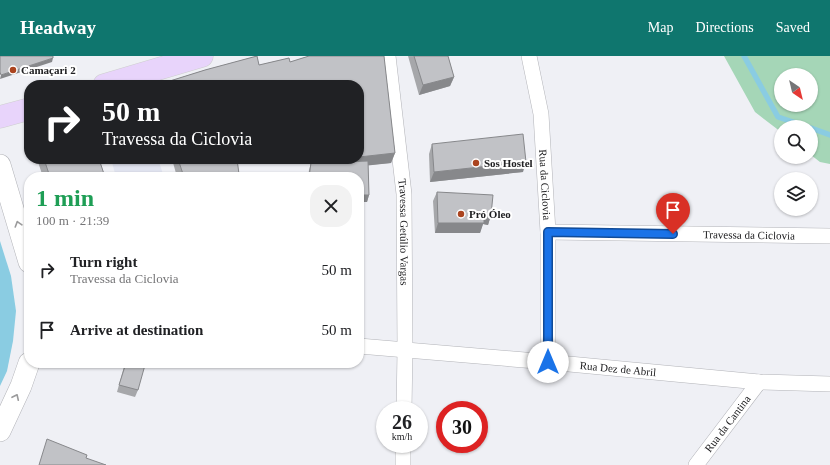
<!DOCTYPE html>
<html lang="en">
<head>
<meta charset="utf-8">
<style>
  :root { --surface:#fff; --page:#f2f2f2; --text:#202124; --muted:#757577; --accent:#0f766e }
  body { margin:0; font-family:"Times New Roman",serif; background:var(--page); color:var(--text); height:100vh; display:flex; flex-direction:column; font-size:15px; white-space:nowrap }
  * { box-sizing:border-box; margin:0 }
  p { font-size:13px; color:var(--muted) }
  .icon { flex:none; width:22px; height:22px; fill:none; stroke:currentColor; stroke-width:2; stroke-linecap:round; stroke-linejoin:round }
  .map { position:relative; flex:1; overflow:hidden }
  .details { position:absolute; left:24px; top:116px; width:340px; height:196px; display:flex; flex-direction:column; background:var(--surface); border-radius:16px; box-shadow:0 1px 3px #0004 }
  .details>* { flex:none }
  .top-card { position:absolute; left:24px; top:24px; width:340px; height:84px; border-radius:16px; box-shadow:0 1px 3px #0004; background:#202124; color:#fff; overflow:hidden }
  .needle { width:26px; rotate:145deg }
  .fabs { position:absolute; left:774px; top:12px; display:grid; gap:8px }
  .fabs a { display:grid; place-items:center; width:44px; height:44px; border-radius:50%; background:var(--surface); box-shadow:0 1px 3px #0004; font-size:20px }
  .speed { position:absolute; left:376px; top:345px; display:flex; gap:8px; font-size:20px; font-weight:700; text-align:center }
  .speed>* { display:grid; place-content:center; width:52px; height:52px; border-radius:50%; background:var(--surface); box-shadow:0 1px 3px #0004; line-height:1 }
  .speed small { font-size:10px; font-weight:400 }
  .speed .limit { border:6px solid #d22; background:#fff; color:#111 }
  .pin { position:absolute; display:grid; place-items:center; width:34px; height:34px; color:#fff; margin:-41px -17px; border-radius:50% 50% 50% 0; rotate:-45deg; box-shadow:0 0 4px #0007 }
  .pin .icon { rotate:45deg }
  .me { position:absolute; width:44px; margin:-22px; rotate:0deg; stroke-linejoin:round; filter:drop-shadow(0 0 3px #0008) }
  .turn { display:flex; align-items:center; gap:14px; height:84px; padding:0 12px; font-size:18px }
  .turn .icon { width:52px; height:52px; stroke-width:2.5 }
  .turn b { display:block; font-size:28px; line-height:34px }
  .round { display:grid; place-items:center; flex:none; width:42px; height:42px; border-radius:16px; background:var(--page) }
  .head { display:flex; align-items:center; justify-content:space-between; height:68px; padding:0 12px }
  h1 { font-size:24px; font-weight:700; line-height:30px; color:#1e9e55 }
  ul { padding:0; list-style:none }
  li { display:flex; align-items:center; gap:12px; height:60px; padding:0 12px }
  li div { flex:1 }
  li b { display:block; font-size:15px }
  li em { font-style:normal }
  header { display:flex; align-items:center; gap:24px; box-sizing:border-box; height:56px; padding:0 20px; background:var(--accent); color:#fff }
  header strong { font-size:19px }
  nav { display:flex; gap:22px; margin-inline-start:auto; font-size:14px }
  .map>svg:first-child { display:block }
</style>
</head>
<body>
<header>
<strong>Headway</strong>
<nav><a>Map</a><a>Directions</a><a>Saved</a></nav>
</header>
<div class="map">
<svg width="830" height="409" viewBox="0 0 830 409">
  <rect width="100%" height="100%" fill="#eff0f5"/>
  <path fill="#e1e4f0" d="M111,103H158L164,121H116Z"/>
  <path fill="#a5d6b7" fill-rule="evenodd" d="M724,0H830V108L820,106L811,99V71H781V76L755,56ZM781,19H811V49H781Z"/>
  <path fill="#8acce2" d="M0,185L11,220L16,255L13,285L7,315L0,330Z"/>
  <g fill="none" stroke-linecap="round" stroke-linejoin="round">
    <g stroke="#8acce2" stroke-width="5.5">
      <path d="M744,0L778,61L808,71"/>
      <path d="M811,72L830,79"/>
    </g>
    <defs>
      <g id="street">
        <path id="s1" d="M388,0L404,138L405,294L404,354"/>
        <path id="s2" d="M529,0L541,58L548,176V306"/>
        <path id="s3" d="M548,176L830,180"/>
        <path id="s4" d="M359,290L548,306L759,326L830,328"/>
        <path d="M403,409V388"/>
        <path id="s5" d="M696,409L759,326"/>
      </g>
      <g id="secondary">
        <path d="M0,109L29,206"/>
        <path d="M0,375L21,330L29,307"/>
      </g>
      <g id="primary">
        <path d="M104,29L202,0"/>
        <path d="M0,61L29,53"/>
      </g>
    </defs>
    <use href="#street" stroke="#b2b3b8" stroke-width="16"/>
    <use href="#secondary" stroke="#b2b3b8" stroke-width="22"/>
    <use href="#primary" stroke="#cececf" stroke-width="23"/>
    <use href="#street" stroke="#fff" stroke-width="15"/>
    <use href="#secondary" stroke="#fff" stroke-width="21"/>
    <use href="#primary" stroke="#e8d4fb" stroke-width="22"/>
  </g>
  <g fill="#a6a7aa">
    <path d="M257,0L259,9L289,2L290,6L309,0H384L395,97L391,107L368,109L369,139L367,146H359V121H308L309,114L311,107L353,105V103H359V29H157L205,14Z"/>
    <path d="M408,0H448L454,21L450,30L419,39Z"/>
    <path d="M432,88L523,116L430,126L429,98Z"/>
    <path d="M37,103H99L105,121H43Z"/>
    <path d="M172,103H246L237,105L239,118L238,121H177Z"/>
    <path d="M437,136L491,159L488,169L483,168L480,177H435L433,145Z"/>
    <path d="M125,307L138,334L135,341L117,336Z"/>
  </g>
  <g fill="#87888b">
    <path d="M53,2L52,6L0,23L1,19Z"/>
    <path d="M454,21L450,30L419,39L423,29Z"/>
    <path d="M395,97L391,107L354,111L357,103H359V101Z"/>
    <path d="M233,103H246L232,106Z"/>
    <path d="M526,106L523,116L430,126L434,116Z"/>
    <path d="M239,118L238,121H227Z"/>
    <path d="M359,139H369L367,146H359Z"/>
    <path d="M484,158L491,159L488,169L483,168L480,177H435L438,167Z"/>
  </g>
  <g fill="#c1c2c6" stroke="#87888b">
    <path d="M0,0H53V2L1,19L0,16Z"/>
    <path d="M257,0L259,9L289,2L290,6L309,0H384L395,97L359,101V29H157L205,14Z"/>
    <path d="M414,0H448L454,21L423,29Z"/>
    <path d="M523,78L526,106L434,116L432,88Z"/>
    <path d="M44,103H99L105,121H50Z"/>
    <path d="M178,103H237L239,118L227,121H184Z"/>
    <path d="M368,105L369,139H359V121H309L311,107Z"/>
    <path d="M437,136L493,139L491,159L484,158V167H438Z"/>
    <path d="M126,307H138L145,309L138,334L119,329Z"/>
    <path d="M47,383L87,399L86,402L106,409H39Z"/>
  </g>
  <defs><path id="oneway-chevron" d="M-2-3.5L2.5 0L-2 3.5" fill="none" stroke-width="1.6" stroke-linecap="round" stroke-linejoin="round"/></defs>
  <g stroke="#9b9b9c">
    <use href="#oneway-chevron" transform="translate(18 168) rotate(-107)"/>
    <use href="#oneway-chevron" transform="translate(16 341) rotate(-65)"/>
  </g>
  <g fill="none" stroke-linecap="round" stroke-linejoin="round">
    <defs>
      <path id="route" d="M548,306V176L673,178"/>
    </defs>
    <use href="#route" stroke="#114b97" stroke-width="10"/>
    <use href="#route" stroke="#1a73e8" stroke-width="7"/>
  </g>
  <g fill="#ab441f" stroke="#fff" stroke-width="1.5">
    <circle cx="13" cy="14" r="4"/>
    <circle cx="476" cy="107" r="4"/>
    <circle cx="461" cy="158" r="4"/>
  </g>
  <g text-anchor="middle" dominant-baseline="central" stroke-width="4" stroke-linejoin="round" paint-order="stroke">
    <g font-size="11" font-weight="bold" fill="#212123" stroke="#fff" text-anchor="start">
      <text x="21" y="14">Camaçari 2</text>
      <text x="484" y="107">Sos Hostel</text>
      <text x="469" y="158">Pró Óleo</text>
    </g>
    <g font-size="11" fill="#212123" stroke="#fff">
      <text stroke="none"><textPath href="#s2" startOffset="130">Rua da Ciclovia</textPath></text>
      <text stroke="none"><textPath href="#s1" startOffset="177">Travessa Getúlio Vargas</textPath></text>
      <text stroke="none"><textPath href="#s3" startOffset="201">Travessa da Ciclovia</textPath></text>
      <text stroke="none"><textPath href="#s4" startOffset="260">Rua Dez de Abril</textPath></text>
      <text stroke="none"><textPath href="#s5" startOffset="52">Rua da Cantina</textPath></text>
    </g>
  </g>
</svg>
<div class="fabs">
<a><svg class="needle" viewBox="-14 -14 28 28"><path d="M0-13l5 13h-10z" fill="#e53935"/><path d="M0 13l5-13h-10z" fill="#757577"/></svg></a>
<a><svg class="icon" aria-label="search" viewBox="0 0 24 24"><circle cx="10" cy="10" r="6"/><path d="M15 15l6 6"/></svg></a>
<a><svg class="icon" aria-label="layers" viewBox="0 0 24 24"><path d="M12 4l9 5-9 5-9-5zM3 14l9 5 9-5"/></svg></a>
</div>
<div class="speed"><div>26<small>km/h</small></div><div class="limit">30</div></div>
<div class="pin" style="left:673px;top:178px;background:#d93025"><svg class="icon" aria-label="arrive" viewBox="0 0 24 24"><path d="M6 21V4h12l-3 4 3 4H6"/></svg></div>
<svg class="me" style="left:548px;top:306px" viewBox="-20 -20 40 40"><circle r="19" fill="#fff"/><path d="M0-13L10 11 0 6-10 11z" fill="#1a73e8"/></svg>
<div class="top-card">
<div class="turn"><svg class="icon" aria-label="right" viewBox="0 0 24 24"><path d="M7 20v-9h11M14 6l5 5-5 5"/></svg><div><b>50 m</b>Travessa da Ciclovia</div></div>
</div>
<section class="details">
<div class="head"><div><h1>1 min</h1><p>100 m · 21:39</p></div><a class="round"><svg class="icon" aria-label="close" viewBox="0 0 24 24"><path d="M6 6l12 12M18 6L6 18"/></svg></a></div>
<ul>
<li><svg class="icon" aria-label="right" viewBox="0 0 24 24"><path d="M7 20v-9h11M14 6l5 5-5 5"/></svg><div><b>Turn right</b><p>Travessa da Ciclovia</p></div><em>50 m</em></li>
<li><svg class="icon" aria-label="arrive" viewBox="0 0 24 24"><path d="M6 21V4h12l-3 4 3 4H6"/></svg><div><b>Arrive at destination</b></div><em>50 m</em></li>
</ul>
</section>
</div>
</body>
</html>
